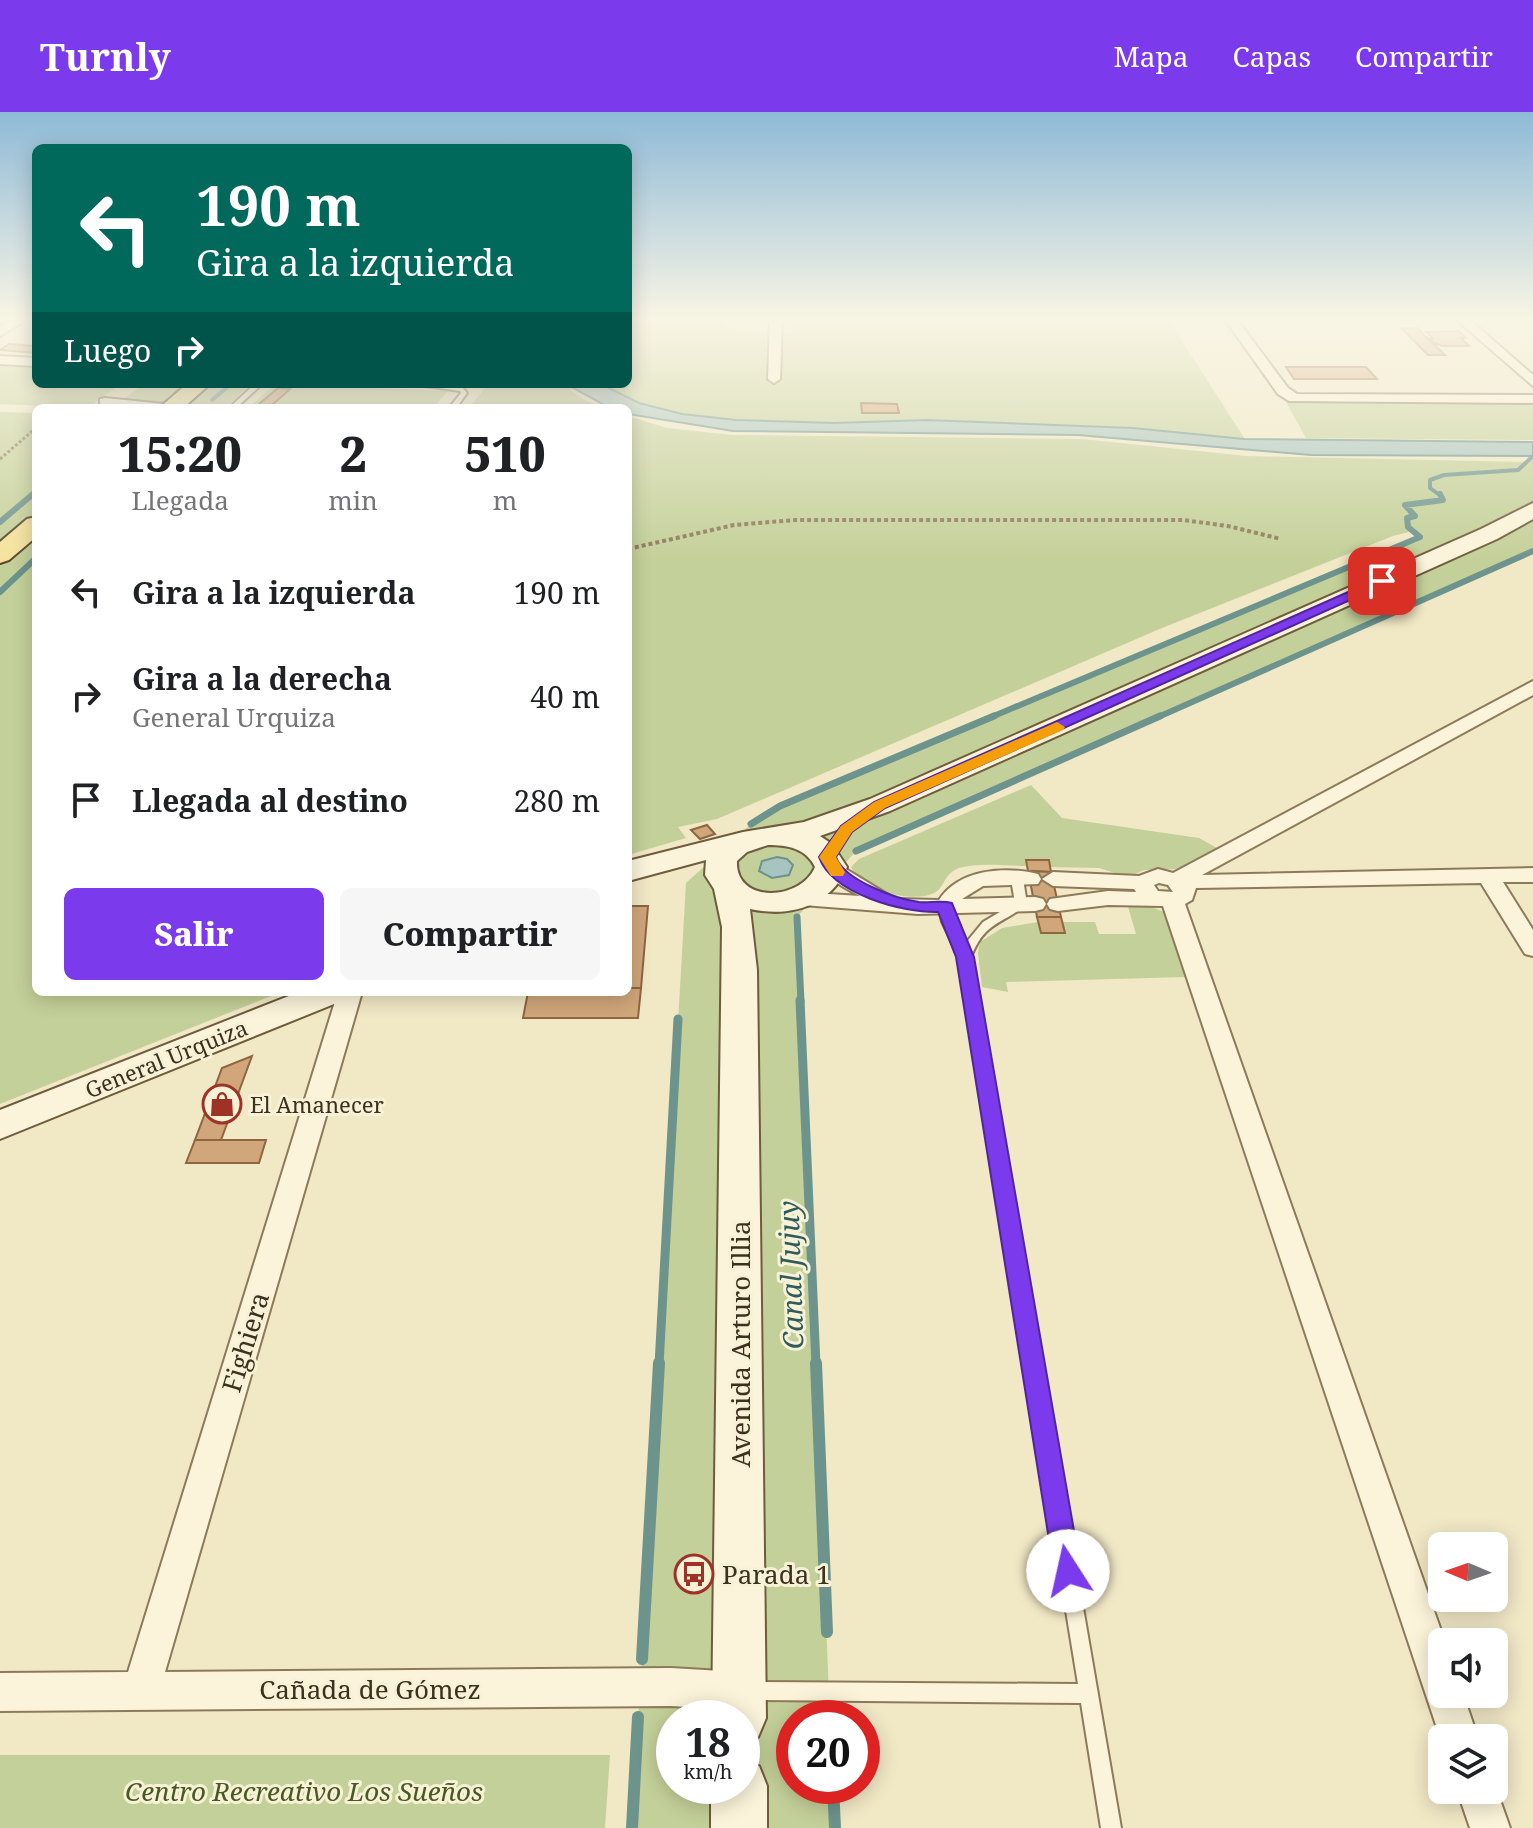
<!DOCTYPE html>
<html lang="es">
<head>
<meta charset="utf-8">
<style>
  :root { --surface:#fff; --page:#f6f6f6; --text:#202124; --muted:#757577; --accent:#7c3aed }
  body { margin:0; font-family:"Noto Serif",serif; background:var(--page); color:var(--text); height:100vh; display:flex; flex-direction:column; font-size:30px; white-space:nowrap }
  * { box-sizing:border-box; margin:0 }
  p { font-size:26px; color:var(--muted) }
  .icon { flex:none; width:44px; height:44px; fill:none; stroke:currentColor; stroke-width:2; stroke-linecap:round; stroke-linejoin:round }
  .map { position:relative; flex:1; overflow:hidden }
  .panel { position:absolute; left:32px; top:292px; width:600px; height:592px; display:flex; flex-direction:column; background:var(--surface); border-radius:12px; box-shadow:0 4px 20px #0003 }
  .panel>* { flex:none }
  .banner { position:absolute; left:32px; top:32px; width:600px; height:244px; border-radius:12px; box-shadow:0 4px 20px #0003; background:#00695c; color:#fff; overflow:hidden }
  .needle { width:52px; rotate:272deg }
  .tools { position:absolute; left:1428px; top:1420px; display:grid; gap:16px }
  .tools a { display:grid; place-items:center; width:80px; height:80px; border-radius:12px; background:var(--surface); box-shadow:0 4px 20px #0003; font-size:40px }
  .speed { position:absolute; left:656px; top:1588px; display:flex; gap:16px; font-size:40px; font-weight:700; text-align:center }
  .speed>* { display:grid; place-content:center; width:104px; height:104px; border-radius:50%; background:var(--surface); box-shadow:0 4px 20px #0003; line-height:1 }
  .speed small { font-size:20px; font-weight:400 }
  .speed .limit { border:12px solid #d22; background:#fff; color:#111 }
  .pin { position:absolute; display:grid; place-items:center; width:68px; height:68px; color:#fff; margin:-34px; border-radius:16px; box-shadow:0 4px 12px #0006 }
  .me { position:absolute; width:88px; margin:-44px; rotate:350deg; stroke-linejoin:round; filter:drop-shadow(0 0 6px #0008) }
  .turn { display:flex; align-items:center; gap:28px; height:168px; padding:0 32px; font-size:36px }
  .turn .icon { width:104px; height:104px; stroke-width:2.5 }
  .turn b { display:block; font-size:56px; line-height:68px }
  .then { display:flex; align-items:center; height:76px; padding:0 32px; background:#0003; gap:16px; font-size:30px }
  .eta { display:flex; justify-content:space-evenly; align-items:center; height:136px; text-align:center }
  .eta b { font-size:48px; font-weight:800; line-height:56px }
  .cta { display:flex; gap:16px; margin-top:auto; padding:16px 32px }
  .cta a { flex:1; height:92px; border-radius:12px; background:var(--accent); color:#fff; font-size:32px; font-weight:800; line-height:92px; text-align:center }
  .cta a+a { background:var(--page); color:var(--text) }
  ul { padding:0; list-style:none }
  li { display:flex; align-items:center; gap:24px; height:104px; padding:0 32px }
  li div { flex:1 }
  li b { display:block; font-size:30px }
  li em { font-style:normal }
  header { display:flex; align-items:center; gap:48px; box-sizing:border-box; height:112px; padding:0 40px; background:var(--accent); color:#fff }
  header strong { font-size:38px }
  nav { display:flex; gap:44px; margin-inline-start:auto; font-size:28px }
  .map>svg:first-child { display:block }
</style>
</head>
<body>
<header>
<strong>Turnly</strong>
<nav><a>Mapa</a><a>Capas</a><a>Compartir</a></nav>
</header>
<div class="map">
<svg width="1533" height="1716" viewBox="0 0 1533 1716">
  <rect width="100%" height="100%" fill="#f1e8c6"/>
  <g fill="#c4d099" fill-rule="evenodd">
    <path d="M628,209H725L726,217L793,221V209H1169L1245,327L927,308L834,311L736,308L682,302L639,291L601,272H628Z"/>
    <path d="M0,254L36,256V272H121L88,296L0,292Z"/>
    <path d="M144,272H251L225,296H119L126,285Z"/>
    <path d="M275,272L448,279L433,296H248Z"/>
    <path d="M488,272H563L579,285L603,296H469Z"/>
    <path d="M1286,290H1533V328L1306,326Z"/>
    <path d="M0,300L36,301V880H281L0,992Z"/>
    <path d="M628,304L667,316L732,323L1082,327L1247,344L1527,350L1533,344V439L856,739L797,805L830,1606H794V1674H833L835,1716H632L686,771L751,712L780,694L1420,425L1413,419L1393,424L1162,516L717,707L678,715L686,726L628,743ZM674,1606H742V1674H674Z"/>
    <path d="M1031,673L1062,706L1199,726L1217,736L1179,757L1144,758L1128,765L1099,756L1050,755L1048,748H1026L1027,754C1006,754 979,750 959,756C943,762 945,776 934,781C912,792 861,778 851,755L859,747Z"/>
    <path d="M1142,791L1164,800L1186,865L1006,870L1008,880L982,875L978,841L980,830L1002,816L1038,810L1041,821H1064L1062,810H1095L1099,822H1136L1128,795Z"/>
    <path d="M0,1643H610L605,1716H0Z"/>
  </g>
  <g fill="#a8c4be" stroke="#6d938d" stroke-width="2">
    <path d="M566,272H601L639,291L682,302L736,308L834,311L927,308L1133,316L1244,327L1533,330V344L1311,343L1078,323L733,319L628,302V296H610Z"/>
    <path d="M777,745L787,747L793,753L789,763L772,766L759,759L762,749Z"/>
  </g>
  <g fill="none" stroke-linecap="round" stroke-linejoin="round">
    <g stroke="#6d938d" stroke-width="4">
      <path d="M161,274L164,272"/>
      <path d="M212,288L231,272"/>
      <path d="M31,384L36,380"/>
      <path d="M1441,384L1430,376V368L1444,363L1518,358L1533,344"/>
    </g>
    <g stroke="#6d938d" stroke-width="6">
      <path d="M0,410L33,382"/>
      <path d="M0,480L36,446"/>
      <path d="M989,606L1420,425L1408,415L1407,406L1415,404L1405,393L1443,388L1440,382"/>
      <path d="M1156,606L1533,439"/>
    </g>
    <g stroke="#6d938d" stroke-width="7">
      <path d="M751,712L780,694L994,604"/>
      <path d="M856,739L1160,604"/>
      <path d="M797,805L801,890"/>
    </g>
    <g stroke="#6d938d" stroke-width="9">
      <path d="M800,888L816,1253"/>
      <path d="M659,1253L678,907"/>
    </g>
    <g stroke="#6d938d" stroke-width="12">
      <path d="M816,1251L827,1520"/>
      <path d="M642,1547L659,1251"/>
      <path d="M833,1674L835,1716"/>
      <path d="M632,1716L638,1605"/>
    </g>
  </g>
  <g fill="#d0a67a" stroke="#8e663f" stroke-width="2">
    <path d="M1401,216H1417L1445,243H1428Z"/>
    <path d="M1459,219L1466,226H1461L1469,234H1442L1432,230L1428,227H1433L1426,220Z"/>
    <path d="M9,232L36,234V241L0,238Z"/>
    <path d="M1286,255H1366L1377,267H1294Z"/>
    <path d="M278,276L290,277L271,294L258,293Z"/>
    <path d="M861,291L897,292L899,301H862Z"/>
    <path d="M707,713L715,722L700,727L691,718Z"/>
    <path d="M1026,748H1049L1051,760L1028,759Z"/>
    <path d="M1028,759L1051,760L1061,805H1037Z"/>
    <path d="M630,794H648L641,876H628Z"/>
    <path d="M1037,805H1061L1065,821H1041Z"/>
    <path d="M628,876H641L638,906H523L528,880H628Z"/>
    <path d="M252,944L221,1028H195L222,956Z"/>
    <path d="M195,1028H266L259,1051H186Z"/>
  </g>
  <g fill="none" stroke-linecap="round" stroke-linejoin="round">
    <defs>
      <g id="lane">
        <path d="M255,272H262L236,296H229Z"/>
        <path d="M411,272L462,275L467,281L456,296H449L461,281L460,279Z"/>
        <path d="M1017,764L1023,767L1027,792C1002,813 985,809 971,845L1121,1716H1101L1081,1591L751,1588L744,1586L742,1579L744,1572L751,1570L1078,1572L959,845L942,810L939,795L941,793H949L954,810L965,832L983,810L1015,791L1011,767Z"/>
      </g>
      <g id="street">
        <path d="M9,209H24L0,224V215Z"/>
        <path d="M770,209H782L780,267L774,271L768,267Z"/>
        <path d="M1226,209H1238L1288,276L1297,282L1533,283V291L1289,289L1278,282Z"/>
        <path d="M1458,209H1471L1533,263V274Z"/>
        <path d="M0,244L36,246V254L0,252Z"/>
        <path d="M105,286L164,292L171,296L100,293V287Z"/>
        <path d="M1533,569V583L1202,763L1533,756V770H1503L1533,818V844L1525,842L1481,771L1196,776L1192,788L1185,792L1445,1530H1442V1582H1463L1478,1626H1442V1631L1163,794L1108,793L1058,799L1050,797L1047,792L1050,787L1108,779L1136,780L1134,777L1053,774L1042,767L1053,760L1139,764L1158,757L1173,761ZM1159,771L1168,773L1173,780L1158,779L1154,773Z"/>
        <path d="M831,748L895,787L939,788C959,757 1004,754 1038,762L1041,767L1038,772L983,774L962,787L1035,785L1043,787L1046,792L1043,797L1035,799L918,802L790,792L787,787L790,782L798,780L860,784C845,776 831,769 820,755Z"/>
        <path d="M338,880H362L165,1560L671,1556L739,1560L752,1566L758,1579L752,1592L739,1598L671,1594L0,1599V1561L128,1560Z"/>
        <path d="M1494,1671L1510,1716H1470L1457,1678H1494Z"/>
      </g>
      <g id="secondary">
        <path d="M1533,391V407L1497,427L890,699L820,724L832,732L847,755C831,794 790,806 750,797L757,858L766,1606L758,1625L742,1632V1606H712L722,815L714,777L705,763L706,748L628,769V749L743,720L804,710L870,687L1481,417ZM768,733C787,733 806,736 815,755C801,789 735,792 737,749L747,740Z"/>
        <path d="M299,880H349L344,888L0,1027V998Z"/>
        <path d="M742,1647L759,1654L767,1674V1716H711V1674H742Z"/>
      </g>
      <g id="primary">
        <path d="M187,272H210L183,296H159Z"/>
        <path d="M36,405V425L9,448L0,451V430L27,407Z"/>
      </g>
    </defs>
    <use href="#lane" stroke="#8d7a5a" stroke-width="4"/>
    <use href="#street" stroke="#8d7a5a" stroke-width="4"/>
    <use href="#secondary" stroke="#6f5b3d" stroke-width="4"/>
    <use href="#primary" stroke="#5b482f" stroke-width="4"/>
    <path stroke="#8d7a5a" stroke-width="3" stroke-dasharray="3 2" stroke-linecap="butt" d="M0,347L36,316"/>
    <path stroke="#8d7a5a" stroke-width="4" stroke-dasharray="4 3" stroke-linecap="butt" d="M628,437L734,413L795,408H1183L1228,414L1281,427"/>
    <use href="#lane" fill="#fbf4da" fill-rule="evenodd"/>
    <use href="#street" fill="#fbf4da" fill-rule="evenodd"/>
    <use href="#secondary" fill="#fbf4da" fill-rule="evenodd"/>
    <use href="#primary" fill="#f5e29d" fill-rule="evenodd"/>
  </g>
  <linearGradient id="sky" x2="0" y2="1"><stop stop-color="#8ebad7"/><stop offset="0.46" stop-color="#f9f5e5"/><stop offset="1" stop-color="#f9f5e5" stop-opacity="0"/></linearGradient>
  <rect width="1533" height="450" fill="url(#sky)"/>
  <path fill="#7c3aed" stroke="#51269a" stroke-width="2" d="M1382,465L1388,469L1386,472L885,696L852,720L836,745C844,768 896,787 919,790C930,791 941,788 952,791L974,845L1081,1459L1077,1468L1068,1471L1058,1468L1054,1459L956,845L938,800C903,801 832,782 819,745L841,714L874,690Z"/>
  <path fill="#f59e0b" d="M1057,610L1065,615L1063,618L885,696L852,720L836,745L845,760L843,764H831L819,745L841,714L874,690Z"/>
  <defs>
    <symbol id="shop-ring" viewBox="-11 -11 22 22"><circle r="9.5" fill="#f7f1d6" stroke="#9f3227" stroke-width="1.5"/><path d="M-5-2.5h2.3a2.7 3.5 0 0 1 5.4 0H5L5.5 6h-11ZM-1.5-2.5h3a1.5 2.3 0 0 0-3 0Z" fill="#9f3227"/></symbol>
    <symbol id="bus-ring" viewBox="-11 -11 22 22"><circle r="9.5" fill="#f7f1d6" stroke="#9f3227" stroke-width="1.5"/><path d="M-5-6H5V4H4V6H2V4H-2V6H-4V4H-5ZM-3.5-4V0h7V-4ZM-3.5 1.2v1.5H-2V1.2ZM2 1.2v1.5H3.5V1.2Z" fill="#9f3227"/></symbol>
  </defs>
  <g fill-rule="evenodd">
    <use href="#shop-ring" x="200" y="970" width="44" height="44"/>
    <use href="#bus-ring" x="672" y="1440" width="44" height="44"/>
  </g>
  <g text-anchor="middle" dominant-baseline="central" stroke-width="6" stroke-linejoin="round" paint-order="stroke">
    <g font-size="22" fill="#3d301f" stroke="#f7f1d6">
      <text transform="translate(166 946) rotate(-22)">General Urquiza</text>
    </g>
    <g font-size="22" fill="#3d301f" stroke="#f7f1d6" text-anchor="start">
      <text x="250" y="992">El Amanecer</text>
    </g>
    <g font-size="26" fill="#3d301f" stroke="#f7f1d6">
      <text transform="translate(245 1230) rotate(-73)">Fighiera</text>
      <text transform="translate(740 1232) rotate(-90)">Avenida Arturo Illia</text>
      <text x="370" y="1577">Cañada de Gómez</text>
    </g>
    <g font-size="26" fill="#3d301f" stroke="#f7f1d6" text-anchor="start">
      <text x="722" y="1462">Parada 1</text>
    </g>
    <g font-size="26" font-style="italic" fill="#485a24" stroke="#f7f1d6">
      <text x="304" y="1679">Centro Recreativo Los Sueños</text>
    </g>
    <g font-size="28" font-style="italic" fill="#2e5c5d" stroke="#f7f1d6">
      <text transform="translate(790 1163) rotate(-92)">Canal Jujuy</text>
    </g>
  </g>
</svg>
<div class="tools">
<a><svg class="needle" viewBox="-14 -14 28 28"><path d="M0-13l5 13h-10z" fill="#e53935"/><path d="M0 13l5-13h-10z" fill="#757577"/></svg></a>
<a><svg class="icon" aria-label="sound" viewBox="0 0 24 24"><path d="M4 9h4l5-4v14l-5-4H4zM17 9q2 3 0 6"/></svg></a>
<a><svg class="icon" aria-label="layers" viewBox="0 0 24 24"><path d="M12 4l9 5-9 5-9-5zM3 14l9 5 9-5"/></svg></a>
</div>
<div class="speed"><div>18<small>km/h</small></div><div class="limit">20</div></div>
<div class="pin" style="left:1382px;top:469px;background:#d93025"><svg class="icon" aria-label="arrive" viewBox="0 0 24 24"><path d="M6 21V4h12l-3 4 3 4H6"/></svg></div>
<svg class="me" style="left:1068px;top:1459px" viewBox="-20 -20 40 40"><circle r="19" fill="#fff"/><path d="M0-13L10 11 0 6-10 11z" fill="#7c3aed"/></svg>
<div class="banner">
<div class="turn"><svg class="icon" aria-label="left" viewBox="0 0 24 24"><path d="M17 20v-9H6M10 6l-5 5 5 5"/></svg><div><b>190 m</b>Gira a la izquierda</div></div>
<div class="then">Luego<svg class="icon" aria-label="right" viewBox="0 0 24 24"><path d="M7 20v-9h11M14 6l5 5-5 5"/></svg></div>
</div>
<section class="panel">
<div class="eta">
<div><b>15:20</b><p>Llegada</p></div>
<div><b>2</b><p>min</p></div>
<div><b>510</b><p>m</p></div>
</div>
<ul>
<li><svg class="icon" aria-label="left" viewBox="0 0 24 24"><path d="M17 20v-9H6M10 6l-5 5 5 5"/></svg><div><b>Gira a la izquierda</b></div><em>190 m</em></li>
<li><svg class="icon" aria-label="right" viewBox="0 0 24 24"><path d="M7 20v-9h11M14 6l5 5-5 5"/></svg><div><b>Gira a la derecha</b><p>General Urquiza</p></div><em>40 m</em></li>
<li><svg class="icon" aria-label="arrive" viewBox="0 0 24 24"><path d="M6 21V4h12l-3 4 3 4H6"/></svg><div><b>Llegada al destino</b></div><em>280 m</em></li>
</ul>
<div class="cta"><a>Salir</a><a>Compartir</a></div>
</section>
</div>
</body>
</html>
